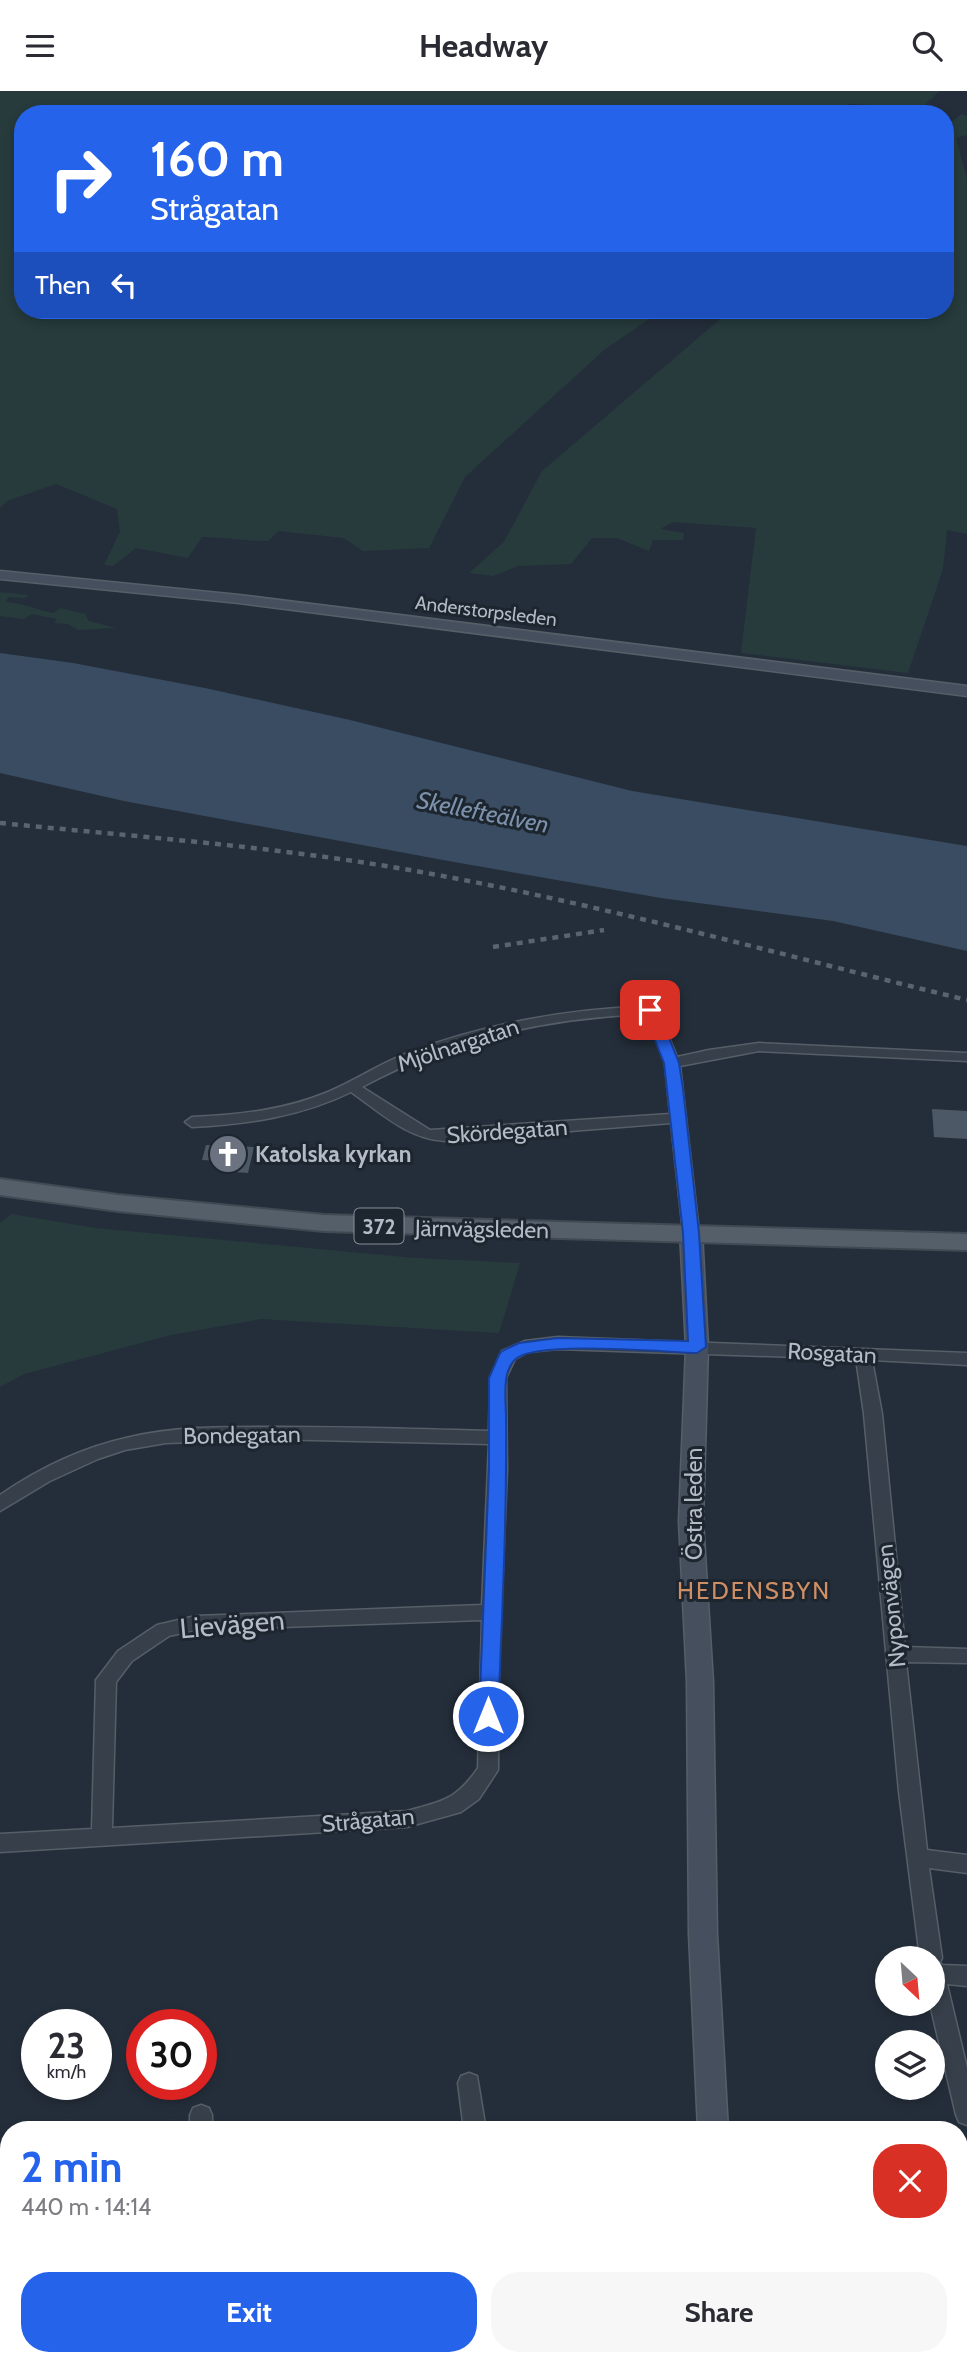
<!DOCTYPE html>
<html lang="en">
<head>
<meta charset="utf-8">
<style>
  :root { --surface:#fff; --page:#f7f7f7; --text:#2b2b33; --muted:#7c7c81; --accent:#2563eb }
  body { margin:0; font-family:Cabin,sans-serif; background:var(--page); color:var(--text); height:100vh; display:flex; flex-direction:column; font-size:26px; white-space:nowrap }
  * { box-sizing:border-box; margin:0 }
  p { font-size:23px; color:var(--muted) }
  .icon { flex:none; width:38px; height:38px; fill:none; stroke:currentColor; stroke-width:2; stroke-linecap:round; stroke-linejoin:round }
  .map { position:relative; flex:1; overflow:hidden }
  .sheet { position:absolute; left:0px; top:2030px; width:968px; height:245px; display:flex; flex-direction:column; background:var(--surface); border-radius:28px 28px 0 0; box-shadow:0 4px 10px #0003 }
  .sheet>* { flex:none }
  .banner { position:absolute; left:14px; top:14px; width:940px; height:214px; border-radius:28px; box-shadow:0 4px 10px #0003; background:#2563eb; color:#fff; overflow:hidden }
  .needle { width:46px; rotate:154deg }
  .fabs { position:absolute; left:875px; top:1855px; display:grid; gap:14px }
  .fabs a { display:grid; place-items:center; width:70px; height:70px; border-radius:50%; background:var(--surface); box-shadow:0 4px 10px #0003; font-size:35px }
  .speed { position:absolute; left:21px; top:1918px; display:flex; gap:14px; font-size:35px; font-weight:700; text-align:center }
  .speed>* { display:grid; place-content:center; width:91px; height:91px; border-radius:50%; background:var(--surface); box-shadow:0 4px 10px #0003; line-height:1 }
  .speed small { font-size:18px; font-weight:400 }
  .speed .limit { border:10px solid #d22; background:#fff; color:#111 }
  .pin { position:absolute; display:grid; place-items:center; width:60px; height:60px; color:#fff; margin:-30px; border-radius:14px; box-shadow:0 4px 10px #0006 }
  .me { position:absolute; width:77px; margin:-38px; rotate:0deg; stroke-linejoin:round; filter:drop-shadow(0 0 5px #0008) }
  .turn { display:flex; align-items:center; gap:24px; height:147px; padding:0 21px; font-size:32px }
  .turn .icon { width:91px; height:91px; stroke-width:2.5 }
  .turn b { display:block; font-size:49px; line-height:60px }
  .then { display:flex; align-items:center; height:66px; padding:0 21px; background:#0003; gap:14px; font-size:26px }
  .round { display:grid; place-items:center; flex:none; width:74px; height:74px; border-radius:28px; background:var(--page) }
  .overview { display:flex; align-items:center; justify-content:space-between; height:119px; padding:0 21px }
  h1 { font-size:42px; font-weight:800; line-height:52px; color:var(--accent) }
  .primary-button { display:flex; gap:14px; margin-top:auto; padding:14px 21px }
  .primary-button a { flex:1; height:80px; border-radius:28px; background:var(--accent); color:#fff; font-size:28px; font-weight:800; line-height:80px; text-align:center }
  .primary-button a+a { background:var(--page); color:var(--text) }
  header { display:flex; justify-content:space-between; align-items:center; height:91px; padding:0 21px; background:var(--surface); font-size:32px; font-weight:800 }
  .map>svg:first-child { display:block }
</style>
</head>
<body>
<header><svg class="icon" aria-label="menu" viewBox="0 0 24 24"><path d="M4 6h16M4 12h16M4 18h16"/></svg>Headway<svg class="icon" aria-label="search" viewBox="0 0 24 24"><circle cx="10" cy="10" r="6"/><path d="M15 15l6 6"/></svg></header>
<div class="map">
<svg width="967" height="2275" viewBox="0 0 967 2275">
  <rect width="100%" height="100%" fill="#242e3a"/>
  <g fill="#273b3c">
    <path d="M0,0H940L922,16L848,13L852,23H23V219H662L604,259L465,386L429,457L363,460L344,447L278,440L268,450C246,450 225,446 202,446L188,467L136,457L113,475L104,474L120,441L117,418L56,393L7,410L0,417Z"/>
    <path d="M961,23L967,25V44L956,47L967,88V443L947,439L943,478L908,582L741,562L756,437L673,431L660,438L684,442L683,449H653L649,460L617,447H592L571,473L518,475L493,485L469,482L504,451L542,380L731,219H945V37Z"/>
    <path d="M0,501L29,504L25,507L8,506L6,511C23,512 37,519 54,522L60,517L85,523L89,530L116,537L78,539L68,533L54,532L57,528L32,523L24,528L0,525Z"/>
    <path d="M12,1123L95,1137L415,1167L520,1172L499,1242L261,1228L171,1244L24,1283L0,1296V1132Z"/>
  </g>
  <path fill="#3a4c62" d="M0,562L73,572L205,597L350,629L632,700L967,755V860L833,830L661,807L454,771L124,710L0,682Z"/>
  <g fill="#4c5865">
    <path d="M932,1018L967,1020V1048L934,1046Z"/>
    <path d="M206,1054L254,1056L248,1082L220,1080L222,1070L202,1069Z"/>
  </g>
  <g fill="none" stroke-linecap="round" stroke-linejoin="round">
    <defs>
      <g id="street">
        <path d="M651,915L658,919L677,966L709,959L759,952L967,962V970L759,960L680,975L699,1141L691,1146L683,1141L671,1032L445,1050C408,1048 381,1022 351,1001C300,1026 247,1033 192,1036L185,1031L192,1026C239,1024 285,1019 328,1001C356,989 381,972 410,961C488,932 568,918 651,915ZM646,923L665,972L670,1023L430,1039L362,996C450,948 546,927 646,923Z"/>
        <path d="M558,1246L967,1262V1274L872,1269L882,1323L905,1556L967,1558V1572L906,1571L927,1759L967,1764V1782L929,1777L942,1867L940,1871L942,1874L967,1875V1895L947,1893L967,1977V2034L959,2031L956,2024L930,1913H933V1867H920L899,1701L864,1323L856,1268L558,1258L528,1261L515,1268L506,1287L507,1378L499,1572L498,1679L479,1708L461,1721L407,1736L0,1761V1743L92,1738L96,1589L118,1560L157,1534L196,1525L482,1514L489,1353L269,1348L166,1352L125,1359L98,1368L50,1390L0,1420V1404C38,1378 81,1357 126,1347C178,1334 233,1336 286,1336C354,1336 422,1338 489,1340L490,1287L502,1260L525,1250ZM482,1529L478,1677C456,1709 443,1710 407,1720L112,1737L116,1591L132,1570L169,1545L196,1539Z"/>
        <path d="M469,1982L477,1985L486,2039H464L458,1992L461,1985Z"/>
        <path d="M201,2014L209,2017L212,2024V2039H190V2024L193,2017Z"/>
        <rect x="198" y="2266" width="24" height="9"/>
        <path d="M492,2266H516L517,2275H493Z"/>
      </g>
      <g id="secondary">
        <path d="M0,480L239,504L967,595V605L239,512L0,488Z"/>
        <path d="M691,1134L698,1136L702,1141L708,1256L703,1430L713,1591L717,1843L728,2039H698L689,1843L687,1591L679,1430L686,1256L680,1141L684,1136Z"/>
        <path d="M726,2266H758L759,2275H727Z"/>
      </g>
      <path id="primary" d="M0,1088L118,1104L324,1124L967,1143V1159L324,1140L118,1120L0,1104Z"/>
    </defs>
    <use href="#street" stroke="#565e68" stroke-width="3"/>
    <use href="#secondary" stroke="#565e68" stroke-width="3"/>
    <use href="#primary" stroke="#414953" stroke-width="4"/>
    <use href="#street" fill="#37404a" fill-rule="evenodd"/>
    <use href="#secondary" fill="#464f5d" fill-rule="evenodd"/>
    <use href="#primary" fill="#555f6a" fill-rule="evenodd"/>
    <g stroke="#5a6471" stroke-width="4.5" stroke-dasharray="6 6" stroke-linecap="butt">
      <path d="M0,732C140,746 282,756 421,781C605,814 785,865 967,909"/>
      <path d="M493,856L604,839"/>
    </g>
  </g>
  <path fill="#2563eb" stroke="#184099" stroke-width="2" d="M650,914L658,919L679,972L683,998L699,1142L706,1256L697,1262C662,1261 542,1250 517,1267C501,1278 506,1309 506,1327C507,1426 502,1526 498,1625L495,1631L488,1633L481,1631L479,1625L489,1378V1287L499,1264L502,1260L519,1252L558,1247L688,1250L683,1142L664,972L643,919Z"/>
  <defs>
    <symbol id="church-disc" viewBox="-11 -11 22 22"><circle r="9.5" fill="#6b7280" stroke="#1d252f"/><path d="M-1.2-6h2.4v3.5h3.3v2.4h-3.3V6h-2.4V-.1h-3.3v-2.4h3.3Z" fill="#fff"/></symbol>
  </defs>
  <g fill-rule="evenodd">
    <use href="#church-disc" x="206" y="1041" width="44" height="44"/>
  </g>
  <g text-anchor="middle" dominant-baseline="central" stroke-width="6" stroke-linejoin="round" paint-order="stroke">
    <g font-size="19" fill="#b3bbc6" stroke="#1d252f">
      <text transform="translate(486 520) rotate(7)">Anderstorpsleden</text>
    </g>
    <rect fill="#1d252f" stroke="#868e99" stroke-width="2" x="354.5" y="1117.5" width="49" height="35" rx="5"/>
    <g font-size="21" font-weight="bold" fill="#b3bbc6">
      <text x="379" y="1135">372</text>
    </g>
    <g font-size="23" fill="#b3bbc6" stroke="#1d252f">
      <text transform="translate(458 954) rotate(-18)">Mjölnargatan</text>
      <text transform="translate(507 1040) rotate(-4)">Skördegatan</text>
      <text transform="translate(482 1138) rotate(1)">Järnvägsleden</text>
      <text transform="translate(832 1262) rotate(3)">Rosgatan</text>
      <text transform="translate(242 1344) rotate(-1)">Bondegatan</text>
      <text transform="translate(694 1413) rotate(-90)">Östra leden</text>
      <text transform="translate(891 1515) rotate(-96)">Nyponvägen</text>
      <text transform="translate(368 1729) rotate(-5)">Strågatan</text>
    </g>
    <g font-size="23" font-weight="bold" fill="#b3bbc6" stroke="#1d252f" text-anchor="start">
      <text x="255" y="1063">Katolska kyrkan</text>
    </g>
    <g font-size="24" font-style="italic" fill="#7c92ac" stroke="#1d252f">
      <text transform="translate(483 721) rotate(11)">Skellefteälven</text>
    </g>
    <g font-size="24" letter-spacing="2" fill="#ce8f66" stroke="#1d252f">
      <text x="754" y="1499">HEDENSBYN</text>
    </g>
    <g font-size="28" fill="#b3bbc6" stroke="#1d252f">
      <text transform="translate(232 1533) rotate(-5)">Lievägen</text>
    </g>
  </g>
</svg>
<div class="fabs">
<a><svg class="needle" viewBox="-14 -14 28 28"><path d="M0-13l5 13h-10z" fill="#e53935"/><path d="M0 13l5-13h-10z" fill="#7c7c81"/></svg></a>
<a><svg class="icon" aria-label="layers" viewBox="0 0 24 24"><path d="M12 4l9 5-9 5-9-5zM3 14l9 5 9-5"/></svg></a>
</div>
<div class="speed"><div>23<small>km/h</small></div><div class="limit">30</div></div>
<div class="pin" style="left:650px;top:919px;background:#d93025"><svg class="icon" aria-label="arrive" viewBox="0 0 24 24"><path d="M6 21V4h12l-3 4 3 4H6"/></svg></div>
<svg class="me" style="left:488px;top:1625px" viewBox="-20 -20 40 40"><circle r="17" fill="#2563eb" stroke="#fff" stroke-width="3"/><path d="M0-11L8 9 0 5-8 9z" fill="#fff"/></svg>
<div class="banner">
<div class="turn"><svg class="icon" aria-label="right" viewBox="0 0 24 24"><path d="M7 20v-9h11M14 6l5 5-5 5"/></svg><div><b>160 m</b>Strågatan</div></div>
<div class="then">Then<svg class="icon" aria-label="left" viewBox="0 0 24 24"><path d="M17 20v-9H6M10 6l-5 5 5 5"/></svg></div>
</div>
<section class="sheet">
<div class="overview"><div><h1>2 min</h1><p>440 m · 14:14</p></div><a class="round" style="background:#d93025;color:#fff"><svg class="icon" aria-label="close" viewBox="0 0 24 24"><path d="M6 6l12 12M18 6L6 18"/></svg></a></div>
<div class="primary-button"><a>Exit</a><a>Share</a></div>
</section>
</div>
</body>
</html>
